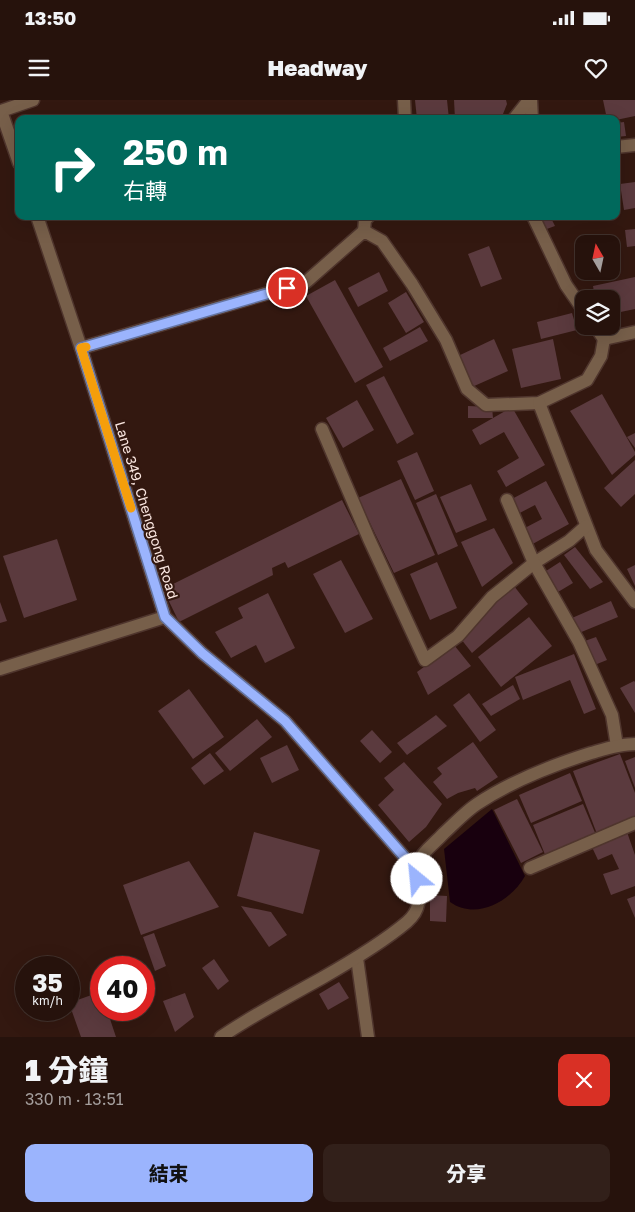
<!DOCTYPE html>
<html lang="zh-TW">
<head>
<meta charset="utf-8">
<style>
  :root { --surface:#26120c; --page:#32201a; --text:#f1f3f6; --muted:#a49e9d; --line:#42322d; --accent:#9bb4fd }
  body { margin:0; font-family:"Golos Text","Noto Sans TC",sans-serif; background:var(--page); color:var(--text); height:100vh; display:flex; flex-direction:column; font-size:19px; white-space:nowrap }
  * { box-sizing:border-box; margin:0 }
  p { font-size:16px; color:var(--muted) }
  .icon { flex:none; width:28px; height:28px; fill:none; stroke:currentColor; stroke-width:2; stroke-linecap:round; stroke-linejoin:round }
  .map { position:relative; height:937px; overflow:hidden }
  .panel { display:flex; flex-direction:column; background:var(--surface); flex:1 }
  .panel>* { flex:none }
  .guide { position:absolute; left:15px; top:15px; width:605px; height:105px; border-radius:10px; box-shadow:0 5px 20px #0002,0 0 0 1px var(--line); background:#00695c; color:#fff; overflow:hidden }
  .needle { width:32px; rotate:351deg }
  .tools { position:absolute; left:575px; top:135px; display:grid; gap:10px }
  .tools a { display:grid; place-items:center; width:45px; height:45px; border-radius:10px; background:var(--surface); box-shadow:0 5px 20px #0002,0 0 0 1px var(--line); font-size:25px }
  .speed { position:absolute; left:15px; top:856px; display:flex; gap:10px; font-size:25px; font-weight:700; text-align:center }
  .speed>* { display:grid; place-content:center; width:65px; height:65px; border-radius:50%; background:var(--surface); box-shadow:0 5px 20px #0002,0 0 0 1px var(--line); line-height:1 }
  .speed small { font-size:12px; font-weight:400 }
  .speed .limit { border:8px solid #d22; background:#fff; color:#111 }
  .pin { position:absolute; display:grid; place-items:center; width:42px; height:42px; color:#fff; margin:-21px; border:2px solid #fff; border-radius:50%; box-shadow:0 1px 5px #0007 }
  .me { position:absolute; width:55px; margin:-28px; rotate:332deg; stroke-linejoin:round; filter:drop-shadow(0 0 4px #0008) }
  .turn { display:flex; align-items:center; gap:18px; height:105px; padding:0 25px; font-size:22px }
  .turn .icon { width:65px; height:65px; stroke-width:2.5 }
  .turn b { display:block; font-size:35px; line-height:42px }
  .round { display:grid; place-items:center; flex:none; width:52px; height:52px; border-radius:10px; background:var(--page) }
  .headline { display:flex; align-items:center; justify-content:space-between; height:85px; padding:0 25px }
  h1 { font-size:30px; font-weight:800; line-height:38px }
  .button { display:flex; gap:10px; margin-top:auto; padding:10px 25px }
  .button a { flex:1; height:58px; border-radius:10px; background:var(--accent); color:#111; font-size:20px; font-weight:800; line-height:58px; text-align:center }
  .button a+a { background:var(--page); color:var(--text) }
  .status { display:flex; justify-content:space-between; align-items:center; height:35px; padding:0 25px; background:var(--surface); direction:ltr }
  .status svg { height:14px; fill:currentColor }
  header { display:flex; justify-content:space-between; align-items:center; height:65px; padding:0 25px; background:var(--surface); font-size:22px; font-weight:800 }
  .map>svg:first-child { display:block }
</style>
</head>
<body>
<div class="status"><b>13:50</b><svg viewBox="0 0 49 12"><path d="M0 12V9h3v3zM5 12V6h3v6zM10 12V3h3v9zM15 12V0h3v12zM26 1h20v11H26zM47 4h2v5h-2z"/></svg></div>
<header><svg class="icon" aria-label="menu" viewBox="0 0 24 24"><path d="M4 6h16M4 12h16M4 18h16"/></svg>Headway<svg class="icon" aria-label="heart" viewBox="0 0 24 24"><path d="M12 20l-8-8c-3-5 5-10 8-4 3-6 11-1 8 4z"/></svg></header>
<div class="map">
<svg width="635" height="937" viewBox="0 0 635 937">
  <rect width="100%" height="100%" fill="#331810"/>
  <path fill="#18000e" d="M492,709L525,776C511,801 477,821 450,802L444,749Z"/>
  <g fill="#5b3a3e">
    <path d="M415,0H447L449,19H417Z"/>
    <path d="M454,0H506L507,4L501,19H455Z"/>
    <path d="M603,0H635V16L616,20L607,19Z"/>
    <path d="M624,22L626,36L616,37V23Z"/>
    <path d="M635,82V108L624,110L620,84Z"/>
    <path d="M538,116H550L555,126L544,130Z"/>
    <path d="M635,129V146L627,147L625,130Z"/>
    <path d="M489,146L502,179L481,187L468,154Z"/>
    <path d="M379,172L388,191L358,207L348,188Z"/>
    <path d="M635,177V209L611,214V199H595L593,186Z"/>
    <path d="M335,180L383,267L355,283L306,196Z"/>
    <path d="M406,192L424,222L406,233L388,203Z"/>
    <path d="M572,213L577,230L541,239L537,222Z"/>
    <path d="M420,227L428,241L390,261L383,248Z"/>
    <path d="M494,239L508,271L472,287L458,256Z"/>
    <path d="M553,239L561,279L521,288L512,249Z"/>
    <path d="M384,276L414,334L397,344L366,285Z"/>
    <path d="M602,294L635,352V355L612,375L570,311Z"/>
    <path d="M357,300L374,330L343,348L326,318Z"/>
    <path d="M468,306L492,307L493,318L512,307L545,365L506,387L497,371L519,358L504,332L480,345L472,330L493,318H468Z"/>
    <path d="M635,333V348L627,337Z"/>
    <path d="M417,352L434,391L415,400L397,361Z"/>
    <path d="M635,360V394L621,407L604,388Z"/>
    <path d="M401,379L435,455L394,473L358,398Z"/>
    <path d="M546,381L569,424L529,446L521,430L542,419L535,405L514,416L506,402Z"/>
    <path d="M471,384L487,420L456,433L440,397Z"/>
    <path d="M436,394L458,446L438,455L416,403Z"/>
    <path d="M342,400L359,434L288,468L285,462L272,468L273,475L179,522L163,489Z"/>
    <path d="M494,428L513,463L482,487L461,442Z"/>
    <path d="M57,439L77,500L24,518L3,456Z"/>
    <path d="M575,447L603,482L590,489L564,455Z"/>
    <path d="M341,460L373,519L345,533L313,474Z"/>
    <path d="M437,462L457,508L430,520L410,474Z"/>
    <path d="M560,462L573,483L558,492L546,471Z"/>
    <path d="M635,465V486L627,469Z"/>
    <path d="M514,486L528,504L472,553L461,539L495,498Z"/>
    <path d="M268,493L295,548L265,563L256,545L231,558L215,532L243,518L238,508Z"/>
    <path d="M611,501L618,517L579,533L572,518Z"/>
    <path d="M0,502L7,521L0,523Z"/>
    <path d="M529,517L552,546L501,587L478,557Z"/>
    <path d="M596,537L607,560L592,566L582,542Z"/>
    <path d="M454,545L471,566L428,595L417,572Z"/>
    <path d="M574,554L596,609L584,614L570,580L523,600L515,577Z"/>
    <path d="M634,581L635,582V613L620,588Z"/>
    <path d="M513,585L520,599L491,616L482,604Z"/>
    <path d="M189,589L224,637L193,659L158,611Z"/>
    <path d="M469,593L496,630L480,642L453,605Z"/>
    <path d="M436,615L447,626L407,655L397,643Z"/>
    <path d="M257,619L272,637L230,671L215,653Z"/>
    <path d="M372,630L392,652L380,663L360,641Z"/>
    <path d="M473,642L498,677L477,691L475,688L458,693L447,699L433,682L442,674L437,668Z"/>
    <path d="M287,645L299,670L272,683L260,658Z"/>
    <path d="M210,653L224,671L204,685L191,668Z"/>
    <path d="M620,654L635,693V719L597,734L573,671Z"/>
    <path d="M635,657V688L625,661Z"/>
    <path d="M404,662L442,704L426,727L409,742L378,705L394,690L384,678Z"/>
    <path d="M570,673L582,701L531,723L519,695Z"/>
    <path d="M517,699L543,752L521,763L494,710Z"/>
    <path d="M583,704L596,735L546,757L533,725Z"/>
    <path d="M254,732L320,750L303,814L237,796Z"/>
    <path d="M627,732L635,755V786L611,795L603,774L619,769L612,754L598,760L591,745Z"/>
    <path d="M189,761L219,807L141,835L123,785Z"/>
    <path d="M430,795L447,796L446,822L430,821Z"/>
    <path d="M635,796V818L627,799Z"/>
    <path d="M241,806L271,812L287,835L269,847Z"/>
    <path d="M154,833L166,866L155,871L143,837Z"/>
    <path d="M214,859L229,881L218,890L202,868Z"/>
    <path d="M339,882L349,898L328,910L319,894Z"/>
    <path d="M100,892L101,910H107L116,937H81L69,903Z"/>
    <path d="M185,893L194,917L175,932L163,901Z"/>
  </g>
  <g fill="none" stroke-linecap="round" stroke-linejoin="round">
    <defs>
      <g id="minor">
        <path d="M404,0L405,19"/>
        <path d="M531,0L532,19"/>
        <path d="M514,19L529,0"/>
        <path d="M616,47L635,45"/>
        <path d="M19,63L1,11L33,0"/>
        <path d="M37,116L81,248L165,517L202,553L285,621L415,769"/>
        <path d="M533,116L566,185L584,211"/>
        <path d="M364,131L365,120L369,116"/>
        <path d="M595,226L604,239L635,232"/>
        <path d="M81,248L306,182L364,131L382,141L412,184L446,240L467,289L486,305L539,303L587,280L601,256L604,239"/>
        <path d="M539,303L596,450L635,502"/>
        <path d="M322,329L369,439L425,560L458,536L492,497L534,463L569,441L586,426"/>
        <path d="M507,400L534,463L579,542L612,615L617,646"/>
        <path d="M0,569L165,517"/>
        <path d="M530,768L635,723"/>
        <path d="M357,858L368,937"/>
        <path d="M221,937C253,915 288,897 322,878C350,862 382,843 407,822C431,801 409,782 418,762C423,751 435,743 443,734C454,724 465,712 477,704C510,682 553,665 591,653C605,649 620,644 635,644"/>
      </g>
    </defs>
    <use href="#minor" stroke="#4f352d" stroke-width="15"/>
    <use href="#minor" stroke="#775f4a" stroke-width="12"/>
  </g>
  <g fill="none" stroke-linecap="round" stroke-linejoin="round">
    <defs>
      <path id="route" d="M287,188L81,248L165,517L202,553L285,621L415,769L417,779"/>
    </defs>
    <use href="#route" stroke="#6575a4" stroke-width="12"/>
    <use href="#route" stroke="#9bb4fd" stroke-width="9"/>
    <path stroke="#f59e0b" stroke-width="9" d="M86,247L81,248L131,408"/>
  </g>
  <g text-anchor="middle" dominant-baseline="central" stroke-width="4.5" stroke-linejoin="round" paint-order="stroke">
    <g font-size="14" fill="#fbe7e1" stroke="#331810">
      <text transform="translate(147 410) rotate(73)">Lane 349, Chenggong Road</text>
    </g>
  </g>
</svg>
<div class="tools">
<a><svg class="needle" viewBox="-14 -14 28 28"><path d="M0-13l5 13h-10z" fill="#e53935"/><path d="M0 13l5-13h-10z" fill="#a49e9d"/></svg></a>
<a><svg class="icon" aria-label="layers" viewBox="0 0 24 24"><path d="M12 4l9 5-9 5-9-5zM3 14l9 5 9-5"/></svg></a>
</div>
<div class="speed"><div>35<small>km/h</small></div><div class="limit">40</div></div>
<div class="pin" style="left:287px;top:188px;background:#d93025"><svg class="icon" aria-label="arrive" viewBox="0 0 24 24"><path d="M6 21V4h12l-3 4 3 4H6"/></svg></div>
<svg class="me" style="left:417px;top:779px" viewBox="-20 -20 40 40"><circle r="19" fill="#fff"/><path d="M0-13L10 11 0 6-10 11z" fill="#9bb4fd"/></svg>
<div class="guide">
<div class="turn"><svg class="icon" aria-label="right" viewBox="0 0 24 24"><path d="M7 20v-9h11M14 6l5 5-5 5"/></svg><div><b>250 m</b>右轉</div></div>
</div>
</div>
<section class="panel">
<div class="headline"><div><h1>1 分鐘</h1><p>330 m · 13:51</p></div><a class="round" style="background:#d93025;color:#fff"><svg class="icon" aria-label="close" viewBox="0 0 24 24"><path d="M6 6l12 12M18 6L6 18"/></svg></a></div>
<div class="button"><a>結束</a><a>分享</a></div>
</section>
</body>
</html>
